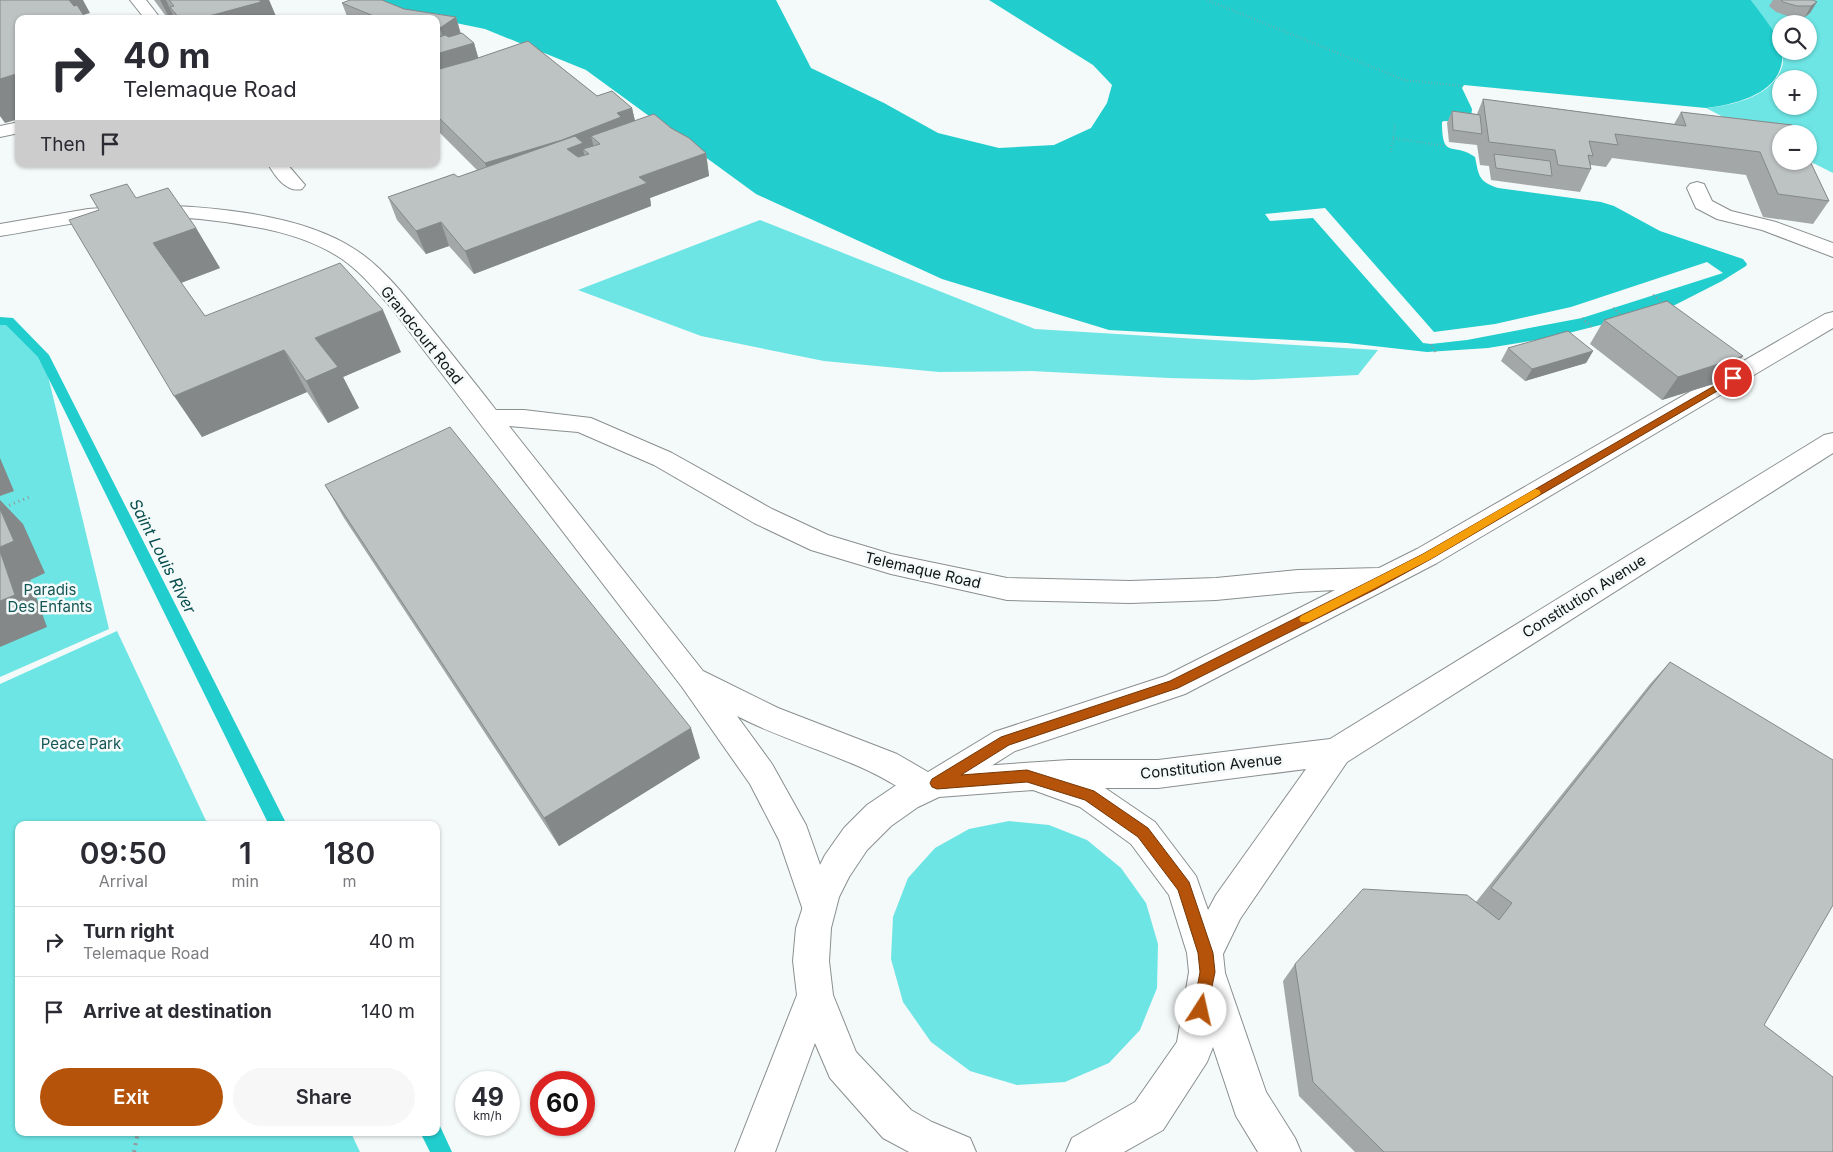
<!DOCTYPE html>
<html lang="en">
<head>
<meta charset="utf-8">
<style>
  :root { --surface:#fff; --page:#f7f7f7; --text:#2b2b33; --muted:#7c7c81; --line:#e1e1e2; --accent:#b45309 }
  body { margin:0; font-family:Inter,sans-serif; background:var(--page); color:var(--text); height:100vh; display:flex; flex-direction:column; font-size:19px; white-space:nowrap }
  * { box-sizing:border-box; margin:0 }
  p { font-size:16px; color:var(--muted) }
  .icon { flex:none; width:28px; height:28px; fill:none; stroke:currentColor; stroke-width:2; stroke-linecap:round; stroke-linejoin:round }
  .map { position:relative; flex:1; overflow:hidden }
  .drawer { position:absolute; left:15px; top:821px; width:425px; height:315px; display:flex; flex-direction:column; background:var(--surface); border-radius:10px; box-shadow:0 1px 4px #0004 }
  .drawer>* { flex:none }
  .hud { position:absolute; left:15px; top:15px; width:425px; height:152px; border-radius:10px; box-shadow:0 1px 4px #0004; background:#fff; color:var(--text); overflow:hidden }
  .controls { position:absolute; left:1772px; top:15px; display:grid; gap:10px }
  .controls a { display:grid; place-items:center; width:45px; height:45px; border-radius:50%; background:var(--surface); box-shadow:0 1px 4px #0004; font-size:25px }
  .speed { position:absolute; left:455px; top:1071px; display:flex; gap:10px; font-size:25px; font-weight:700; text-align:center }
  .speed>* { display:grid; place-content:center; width:65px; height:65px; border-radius:50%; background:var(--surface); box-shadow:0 1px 4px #0004; line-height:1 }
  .speed small { font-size:12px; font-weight:400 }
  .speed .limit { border:8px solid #d22; background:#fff; color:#111 }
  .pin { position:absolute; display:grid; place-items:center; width:42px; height:42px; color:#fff; margin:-21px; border:2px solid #fff; border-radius:50%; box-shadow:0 1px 5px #0007 }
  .me { position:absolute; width:55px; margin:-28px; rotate:10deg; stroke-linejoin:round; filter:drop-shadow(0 0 4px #0008) }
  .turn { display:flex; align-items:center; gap:18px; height:105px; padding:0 25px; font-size:22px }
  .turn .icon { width:65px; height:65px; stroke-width:2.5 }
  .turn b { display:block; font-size:35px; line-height:42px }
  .then { display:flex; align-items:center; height:48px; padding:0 25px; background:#0003; gap:10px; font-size:19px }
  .eta { display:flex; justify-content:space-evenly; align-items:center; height:85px; text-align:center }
  .eta b { font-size:30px; font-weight:600; line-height:35px }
  .button { display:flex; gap:10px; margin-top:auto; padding:10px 25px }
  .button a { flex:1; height:58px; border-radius:30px; background:var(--accent); color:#fff; font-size:20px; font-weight:600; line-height:58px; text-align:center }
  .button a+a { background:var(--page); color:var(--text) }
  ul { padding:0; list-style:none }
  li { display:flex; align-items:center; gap:15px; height:70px; padding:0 25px; border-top:1px solid var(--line) }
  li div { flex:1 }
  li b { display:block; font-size:19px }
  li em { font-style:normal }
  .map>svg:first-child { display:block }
</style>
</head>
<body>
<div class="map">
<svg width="1833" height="1152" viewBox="0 0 1833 1152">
  <rect width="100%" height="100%" fill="#f4f9f9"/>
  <g fill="#6de5e4" fill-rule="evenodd">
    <path d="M1751,0H1833V173L1809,161V134H1781V147L1706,108C1733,105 1772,97 1782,67C1784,62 1782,56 1782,51H1809V24H1781V46ZM1781,79H1809V106H1781Z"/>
    <path d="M760,220L1035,329L1378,350L1358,375L1252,380L1169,378L1031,371L939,372L824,361L701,336L578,290Z"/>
    <path d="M0,321H9L43,355L109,629L0,677Z"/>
    <path d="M117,631L208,825H19V1132L351,1133L360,1152H0V684Z"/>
    <path d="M1009,821L1049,825L1087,840L1121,868L1146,903L1158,944L1157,988L1140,1030L1109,1063L1065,1082L1017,1085L970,1071L931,1042L903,1002L891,959L893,917L908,878L935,848L969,829Z"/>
  </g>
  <path fill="#21cdcd" d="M360,0H776L811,68L884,103L938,133L999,148L1054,145L1091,128L1107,103L1112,85L1093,65L989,0H1751C1757,9 1779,36 1781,45C1791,90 1741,104 1706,108L1464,85L1462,88L1472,109L1471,118L1464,122L1444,121L1442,122C1442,161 1453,141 1475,157C1479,176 1478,181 1498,188L1601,202L1614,206L1660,231L1743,259L1747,264L1746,266L1722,281L1671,307L1549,338L1488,348L1427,352L1347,343L1109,330L942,279L756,194L586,70L485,29L383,8Z"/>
  <path fill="#f4f9f9" d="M1325,208L1434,332L1495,324L1571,307L1707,262L1723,273L1582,318L1467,340L1431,344L1423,343L1313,218L1270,221L1265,214Z"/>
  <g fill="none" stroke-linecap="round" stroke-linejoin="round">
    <g fill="#21cdcd" fill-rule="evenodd">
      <path d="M0,317L13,318L49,355L287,825H269L38,357L6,325H0Z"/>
      <path d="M436,1123L439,1124L452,1152H430L420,1132H436Z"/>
    </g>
    <defs>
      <g id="minor">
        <path d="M130,0H146L161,19H145Z"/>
        <path d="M19,122V133L0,137V126Z"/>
        <path d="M268,164H287L305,185L302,189C286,193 275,176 268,164Z"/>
        <path d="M1697,182L1704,184L1712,201L1731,211L1776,222L1833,243V257L1762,230L1717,219L1696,208L1687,188L1690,184Z"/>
        <path d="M143,205C207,206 301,213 356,250C385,269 408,300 430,327C452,354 474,382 496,410H524L591,418L672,453L772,509L828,535L891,554L1007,578L1130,581L1216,578L1298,570L1379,568L1417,549L1825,314L1833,312V328L1437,563L1185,694L1015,751L948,793L926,801C908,794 893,783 875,774C831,752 781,739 737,716L772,764L806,825L835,907L830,919L818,924L806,919L779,840L750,784L682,687L393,310C377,292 362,273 342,259C315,241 281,231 249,226C206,218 161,215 117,218C77,221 39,230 0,236V224L88,209ZM509,426L578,432L654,465L754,523L811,550L891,574L1007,600L1130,603L1216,600L1298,592L1335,590L1165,676L994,732L928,772L897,754L778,708L703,671Z"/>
      </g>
      <path id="major" d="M1833,433V453L1347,762L1240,919L1223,954L1225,973L1266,1092L1295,1138L1301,1152H1258L1236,1116L1213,1047L1207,1062L1163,1130L1124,1152H1066L1072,1138L1135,1102L1177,1042L1189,972L1187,953L1169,895L1131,844L1080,807L1033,790L939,797L918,807L891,826L867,850L849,877L839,897L831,928L829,961L833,995L856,1052L911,1110L932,1122L970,1138L976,1152H909L883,1138L830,1078L815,1043L775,1152H735L797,995L793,961L796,928L810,885L825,855L844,828L867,805L895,786L937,769L1069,760H1158L1330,739L1824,435ZM1306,769L1216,895L1208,910L1196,876L1155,822L1105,788H1158Z"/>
    </defs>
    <use href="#minor" stroke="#898e8e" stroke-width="2"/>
    <use href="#major" stroke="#898e8e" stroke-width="2"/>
    <g stroke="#949898" stroke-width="2" stroke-dasharray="0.5 2.5" stroke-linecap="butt">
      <path d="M1207,0L1404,80L1463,86"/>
      <path d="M1393,138L1445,146"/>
      <path d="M1391,152L1395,124"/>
    </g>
    <g stroke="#949898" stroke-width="2.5" stroke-dasharray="1 3" stroke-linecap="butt">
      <path d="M1653,295L1667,305"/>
      <path d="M1613,308L1624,317"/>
      <path d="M1582,318L1593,328"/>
      <path d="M1431,344L1436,353"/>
    </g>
    <path stroke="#949898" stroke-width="3" stroke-dasharray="1 4" stroke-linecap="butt" d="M0,509L32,496"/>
    <path stroke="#949898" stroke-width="4" stroke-dasharray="2 5" stroke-linecap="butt" d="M134,1152L138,1132"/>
    <use href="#minor" fill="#fff" fill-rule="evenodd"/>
    <use href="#major" fill="#fff" fill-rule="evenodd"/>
  </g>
  <g fill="#a3a7a7">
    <path d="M154,0H269L277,19H168Z"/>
    <path d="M350,0H382L404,9L456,17L461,34L462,33L474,43L478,58L528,41L597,96L612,91L632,108L635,121L654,114L671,128L689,138L706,153L709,176L650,198L651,206L474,274L449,246L426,254L397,220L388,197L454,174L458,177L477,170L436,129V19H348L342,3Z"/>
    <path d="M1773,0H1813L1810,13L1805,17H1791L1776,12L1769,6Z"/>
    <path d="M1483,99L1674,124L1681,112L1792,125L1829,201L1813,224L1763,217L1746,175L1612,158L1606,167L1591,165V169L1580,192L1491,180L1489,166L1480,165L1477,145L1449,142L1447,123L1452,111L1477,114Z"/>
    <path d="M136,198L196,228L220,268L181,283L205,316L401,352L343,377L359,408L328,423L307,392L202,437Z"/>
    <path d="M1604,320L1726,380L1662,400L1590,344Z"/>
    <path d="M1508,348L1593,351L1586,363L1525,381L1501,361Z"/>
    <path d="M325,485L700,758L559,846L344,518Z"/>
    <path d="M1670,662L1764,1025L1833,1152H1355L1299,1096L1283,981L1295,964L1476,902L1650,684Z"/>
  </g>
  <g fill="#848888">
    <path d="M66,0H83L90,13L76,17Z"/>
    <path d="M160,0H166L175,19H170Z"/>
    <path d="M256,0H269L277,19H198Z"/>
    <path d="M1817,2L1810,13L1805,17L1811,6Z"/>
    <path d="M456,17L462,39L447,50L440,28Z"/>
    <path d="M474,43L483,74L436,88V54Z"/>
    <path d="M19,73V119L5,123L0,116V79Z"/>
    <path d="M632,108L637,130L600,144L591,136L595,152L583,149L587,166L493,186L485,163L617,113Z"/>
    <path d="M706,153L709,176L650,198L651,206L474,274L465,251L639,177Z"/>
    <path d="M441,222L449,246L426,254L416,231Z"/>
    <path d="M196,228L220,268L178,284L153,243Z"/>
    <path d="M383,310L401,352L343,377L359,408L328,423L306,381L315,338Z"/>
    <path d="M284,350L307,392L202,437L174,396Z"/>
    <path d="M1593,351L1586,363L1525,381L1532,369Z"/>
    <path d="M1743,356L1726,380L1662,400L1678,377Z"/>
    <path d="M0,458L14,491L0,496Z"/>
    <path d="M0,500L23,524L45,573L30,580L47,627L0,647Z"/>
    <path d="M691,728L700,758L559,846L544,818Z"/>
  </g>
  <g fill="#bdc2c2" stroke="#848888">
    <path d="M0,0H69L74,6L77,5L86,19H19V73L0,79Z"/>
    <path d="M169,0H259L261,2L198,19H180L170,7L174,6Z"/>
    <path d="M350,0H382L404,9L456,17L440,28H436V19H381L342,3Z"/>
    <path d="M1781,0H1813L1817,2L1811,6H1797L1783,2Z"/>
    <path d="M462,33L474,43L436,54V38L445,35L449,37Z"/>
    <path d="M528,41L597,96L612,91L632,108L617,113L621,117L562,140L485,163L436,115V70L472,60Z"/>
    <path d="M1483,99L1686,126L1681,112L1792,125L1796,134H1781V161H1809V159L1829,201L1778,194L1760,152L1615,134L1618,145L1589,141L1593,156L1588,155L1591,169L1558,165L1555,150L1489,142Z"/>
    <path d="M1452,111L1480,115L1482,134L1453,130Z"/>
    <path d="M654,114L671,128L689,138L706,153L639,177L647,183L465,251L441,222L416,231L388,197L454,174L458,177L575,136L583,143L567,149L578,157L589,154L583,149L600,144L591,136Z"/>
    <path d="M1494,154L1550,161L1552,176L1496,168Z"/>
    <path d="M127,184L136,198L168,188L196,228L153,243L205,316L340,263L383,310L315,338L338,367L306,381L284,350L174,396L69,220L99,210L90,195Z"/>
    <path d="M1667,301L1743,356L1678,377L1604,320Z"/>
    <path d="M1568,331L1593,351L1532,369L1508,348Z"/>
    <path d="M450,427L691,728L544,818L325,485Z"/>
    <path d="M0,509L14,541L0,547Z"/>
    <path d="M0,551L15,595L0,601Z"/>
    <path d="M1670,662L1833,760V905L1764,1025L1833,1077V1152H1384L1313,1082L1295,964L1363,889L1467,895L1499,920L1512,903L1491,888Z"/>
  </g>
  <path fill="#b45309" stroke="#753606" d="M1733,375L1736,376V380L1431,559L1376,589L1178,688L1009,745L961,775L1027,770L1094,791L1148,828L1189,882L1213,953L1215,972L1206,1016L1201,1018L1195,1016L1193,1010L1200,972L1198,953L1178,890L1138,837L1085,800L1027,782L937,789L932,787L930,783L932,779L1001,737L1170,681L1368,582L1423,554Z"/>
  <path fill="#f59e0b" d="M1535,489L1539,490L1541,493L1539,495L1431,559L1309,622H1301L1299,619L1301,616L1423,554Z"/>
  <g text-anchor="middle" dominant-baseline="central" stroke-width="5" stroke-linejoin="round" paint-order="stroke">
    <g font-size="15" fill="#121414" stroke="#f4f9f9">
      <text transform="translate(422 335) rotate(51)">Grandcourt Road</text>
      <text transform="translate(923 570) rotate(13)">Telemaque Road</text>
      <text transform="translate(1584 596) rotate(-32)">Constitution Avenue</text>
      <text transform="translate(1211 766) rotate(-6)">Constitution Avenue</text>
    </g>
    <g font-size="15" fill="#155656" stroke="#f4f9f9">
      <text x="50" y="589">Paradis<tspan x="50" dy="17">Des Enfants</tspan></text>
      <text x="81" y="743">Peace Park</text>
    </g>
    <g font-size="16" font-style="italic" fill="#074d4d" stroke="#f4f9f9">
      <text transform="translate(163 556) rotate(63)">Saint Louis River</text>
    </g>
  </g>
</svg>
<div class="controls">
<a><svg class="icon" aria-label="search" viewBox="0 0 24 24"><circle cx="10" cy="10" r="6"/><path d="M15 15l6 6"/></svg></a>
<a>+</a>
<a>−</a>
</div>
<div class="speed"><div>49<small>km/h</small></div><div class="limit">60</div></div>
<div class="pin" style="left:1733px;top:378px;background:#d93025"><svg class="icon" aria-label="arrive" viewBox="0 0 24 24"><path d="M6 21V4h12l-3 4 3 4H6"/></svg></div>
<svg class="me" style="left:1201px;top:1010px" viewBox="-20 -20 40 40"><circle r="19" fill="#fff"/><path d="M0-13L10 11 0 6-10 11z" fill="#b45309"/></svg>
<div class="hud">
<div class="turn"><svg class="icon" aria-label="right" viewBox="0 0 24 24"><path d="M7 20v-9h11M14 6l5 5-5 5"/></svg><div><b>40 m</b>Telemaque Road</div></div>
<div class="then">Then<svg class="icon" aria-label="arrive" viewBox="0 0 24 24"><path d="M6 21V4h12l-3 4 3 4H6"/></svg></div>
</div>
<section class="drawer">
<div class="eta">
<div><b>09:50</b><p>Arrival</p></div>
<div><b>1</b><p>min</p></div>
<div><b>180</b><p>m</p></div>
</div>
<ul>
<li><svg class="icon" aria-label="right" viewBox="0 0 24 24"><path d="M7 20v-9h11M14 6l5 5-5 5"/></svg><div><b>Turn right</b><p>Telemaque Road</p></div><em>40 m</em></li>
<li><svg class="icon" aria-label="arrive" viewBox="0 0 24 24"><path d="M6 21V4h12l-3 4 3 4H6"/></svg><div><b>Arrive at destination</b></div><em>140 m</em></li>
</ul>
<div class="button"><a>Exit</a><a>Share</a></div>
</section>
</div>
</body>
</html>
